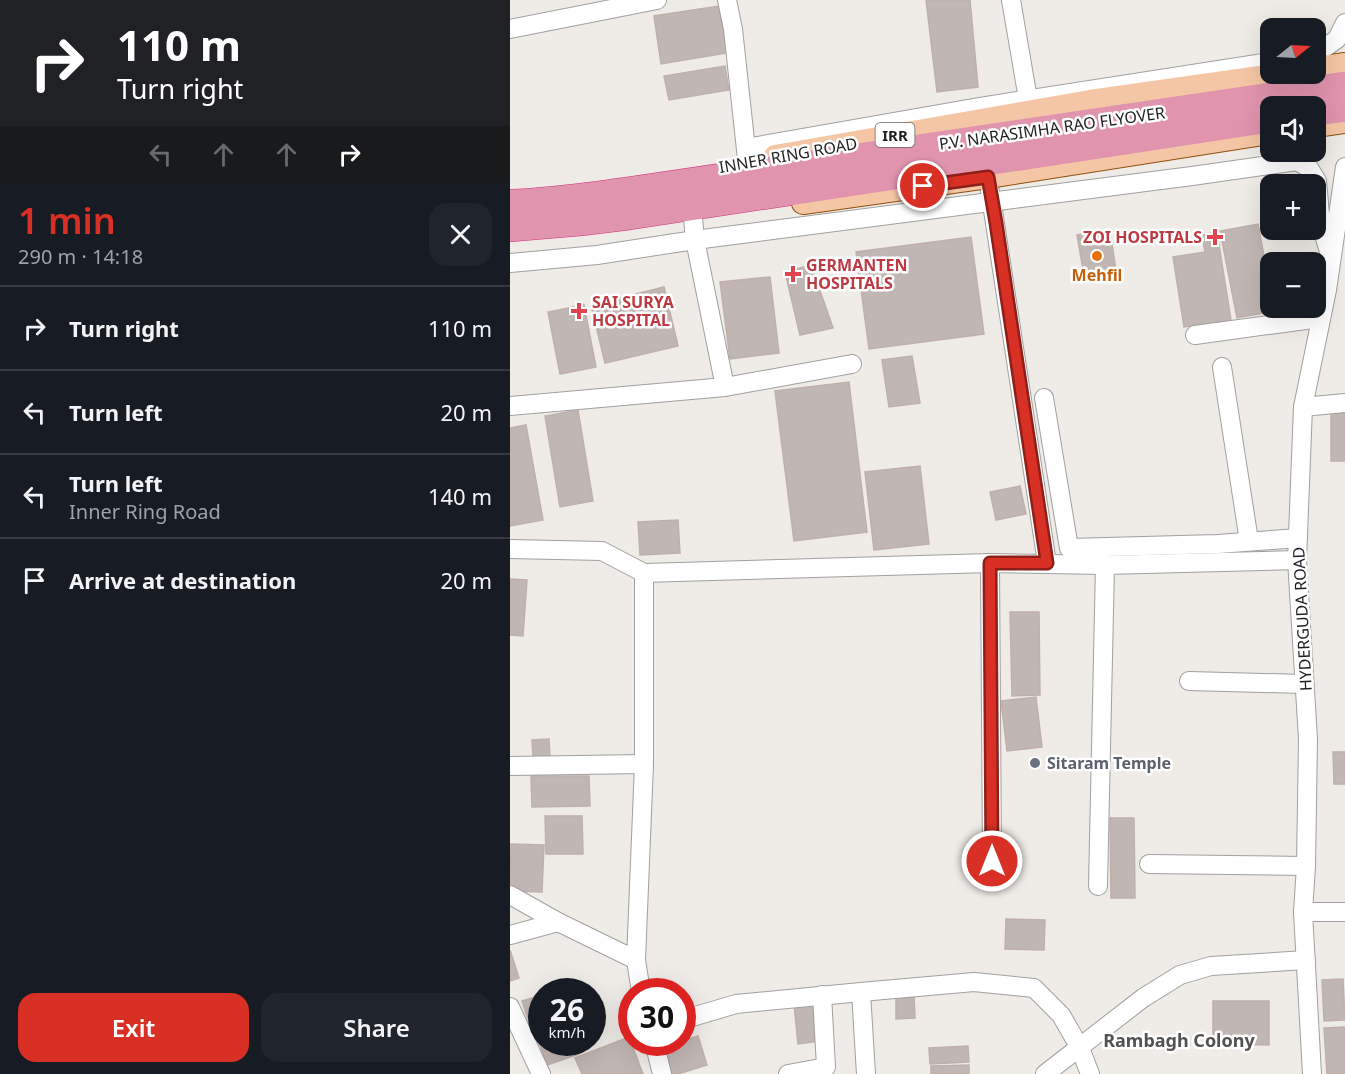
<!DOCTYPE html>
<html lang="en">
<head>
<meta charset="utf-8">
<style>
  :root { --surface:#171b24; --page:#20242c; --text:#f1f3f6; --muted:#9ea1a6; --line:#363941; --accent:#d93025 }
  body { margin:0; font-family:"Noto Sans",sans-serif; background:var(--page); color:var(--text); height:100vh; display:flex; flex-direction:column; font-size:22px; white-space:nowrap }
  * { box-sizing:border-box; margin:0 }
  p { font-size:20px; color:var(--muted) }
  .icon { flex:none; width:33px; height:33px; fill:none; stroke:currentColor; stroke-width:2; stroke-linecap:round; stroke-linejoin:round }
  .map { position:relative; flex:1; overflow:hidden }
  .sheet { display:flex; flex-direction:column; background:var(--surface); width:510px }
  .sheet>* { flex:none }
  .guide { background:#202124; color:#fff; overflow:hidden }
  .needle { width:39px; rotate:72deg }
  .tools { position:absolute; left:750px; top:18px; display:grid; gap:12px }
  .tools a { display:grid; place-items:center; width:66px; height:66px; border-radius:12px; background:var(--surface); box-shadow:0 6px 24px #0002; font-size:30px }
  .speed { position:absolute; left:18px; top:978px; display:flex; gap:12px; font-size:30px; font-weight:700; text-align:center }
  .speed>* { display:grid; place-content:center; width:78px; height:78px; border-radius:50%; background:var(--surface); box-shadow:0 6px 24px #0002; line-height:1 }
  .speed small { font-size:15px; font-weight:400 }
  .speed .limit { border:9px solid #d22; background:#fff; color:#111 }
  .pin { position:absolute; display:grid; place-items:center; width:51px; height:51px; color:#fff; margin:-26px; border:3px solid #fff; border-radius:50%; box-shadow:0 2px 6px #0007 }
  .me { position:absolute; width:66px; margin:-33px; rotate:0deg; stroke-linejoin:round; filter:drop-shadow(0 0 4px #0008) }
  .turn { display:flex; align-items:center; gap:21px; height:126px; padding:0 18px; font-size:27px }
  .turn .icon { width:78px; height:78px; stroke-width:2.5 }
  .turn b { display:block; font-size:42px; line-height:51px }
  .lanes { display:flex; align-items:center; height:57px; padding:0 18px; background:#0003; justify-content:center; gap:30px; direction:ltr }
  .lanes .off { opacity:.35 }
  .round { display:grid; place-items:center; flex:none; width:63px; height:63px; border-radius:18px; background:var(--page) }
  .overview { display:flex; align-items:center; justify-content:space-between; height:102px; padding:0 18px }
  h1 { font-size:36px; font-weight:600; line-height:45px; color:var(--accent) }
  .primary-button { display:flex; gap:12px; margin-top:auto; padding:12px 18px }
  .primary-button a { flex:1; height:69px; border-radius:18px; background:var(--accent); color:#fff; font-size:24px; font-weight:600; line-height:69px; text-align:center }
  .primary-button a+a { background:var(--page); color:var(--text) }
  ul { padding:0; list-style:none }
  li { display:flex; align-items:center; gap:18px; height:84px; padding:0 18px; border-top:2px solid var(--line) }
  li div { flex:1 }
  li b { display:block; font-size:22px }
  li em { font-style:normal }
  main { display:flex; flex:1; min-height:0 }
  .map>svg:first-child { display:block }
</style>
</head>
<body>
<main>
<section class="sheet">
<div class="guide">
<div class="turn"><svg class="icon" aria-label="right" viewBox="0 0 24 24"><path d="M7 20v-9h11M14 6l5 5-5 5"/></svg><div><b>110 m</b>Turn right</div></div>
<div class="lanes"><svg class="icon off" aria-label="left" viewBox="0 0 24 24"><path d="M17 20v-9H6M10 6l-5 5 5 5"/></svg><svg class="icon off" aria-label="ahead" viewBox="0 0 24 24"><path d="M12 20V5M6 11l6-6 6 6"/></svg><svg class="icon off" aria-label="ahead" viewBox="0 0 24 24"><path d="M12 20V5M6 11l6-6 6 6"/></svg><svg class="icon" aria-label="right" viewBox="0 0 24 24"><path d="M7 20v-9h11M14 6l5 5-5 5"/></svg></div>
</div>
<div class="overview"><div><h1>1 min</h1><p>290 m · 14:18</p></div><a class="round"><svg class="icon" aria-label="close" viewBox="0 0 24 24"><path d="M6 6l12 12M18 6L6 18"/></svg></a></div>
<ul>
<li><svg class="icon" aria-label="right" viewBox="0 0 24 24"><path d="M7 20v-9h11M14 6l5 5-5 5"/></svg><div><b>Turn right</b></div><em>110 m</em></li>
<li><svg class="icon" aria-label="left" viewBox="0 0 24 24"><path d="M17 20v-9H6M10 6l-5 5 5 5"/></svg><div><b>Turn left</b></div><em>20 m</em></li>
<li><svg class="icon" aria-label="left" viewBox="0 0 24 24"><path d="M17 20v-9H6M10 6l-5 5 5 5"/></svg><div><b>Turn left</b><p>Inner Ring Road</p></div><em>140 m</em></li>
<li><svg class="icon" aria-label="arrive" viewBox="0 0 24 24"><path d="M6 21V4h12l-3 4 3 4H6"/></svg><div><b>Arrive at destination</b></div><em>20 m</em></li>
</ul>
<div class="primary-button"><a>Exit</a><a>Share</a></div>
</section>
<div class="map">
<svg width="835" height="1074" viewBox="0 0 835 1074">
  <rect width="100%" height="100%" fill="#efebe6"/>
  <g fill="#c0b6b3" stroke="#c0b0aa" stroke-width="1.5">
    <path d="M416,0H460L468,87L427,92Z"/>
    <path d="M209,6L217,53L151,64L144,16Z"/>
    <path d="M215,66L219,90L159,100L154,76Z"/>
    <path d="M748,224L760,288V308H764L765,311L727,318L710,231Z"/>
    <path d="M600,231L607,277L575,281L567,235Z"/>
    <path d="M707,232L721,320L674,327L663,257L695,252L692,235Z"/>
    <path d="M461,237L474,334L359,349L346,252Z"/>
    <path d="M301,265L323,328L290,335L275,272Z"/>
    <path d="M260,277L269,353L220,359L210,282Z"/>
    <path d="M154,287L168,346L95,363L81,305Z"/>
    <path d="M74,305L86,367L50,374L38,312Z"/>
    <path d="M402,356L410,403L379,407L372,360Z"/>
    <path d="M339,382L357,532L284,541L265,391Z"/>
    <path d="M68,410L83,501L50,507L35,416Z"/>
    <rect x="821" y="413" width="14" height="48"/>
    <path d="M16,425L33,520L0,526V428Z"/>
    <path d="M410,466L419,544L364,550L355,472Z"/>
    <path d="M510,486L516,514L486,520L480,492Z"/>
    <path d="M168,520L170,553L130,555L128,522Z"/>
    <path d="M0,579L17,580L13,636L0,635Z"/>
    <path d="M500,612H529L530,695L502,696Z"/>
    <path d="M526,697L532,747L497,751L491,701Z"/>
    <path d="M39,739L40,756L23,757L22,740Z"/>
    <path d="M823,752H835V784H824Z"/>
    <path d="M21,776H79L80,806L22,807Z"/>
    <path d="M35,816H72L73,854H36Z"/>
    <path d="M600,818H624L625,898H601Z"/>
    <path d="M1,844L34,845L32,892L0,891Z"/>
    <path d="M496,919L535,920L534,950L495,949Z"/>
    <path d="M0,950L9,978L0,981Z"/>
    <path d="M833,979L835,1020L814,1021L812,980Z"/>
    <path d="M32,995V1022L20,1025L12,1001Z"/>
    <path d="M404,995L405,1018L386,1019V996Z"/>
    <path d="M703,1001H759V1045L703,1044Z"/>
    <path d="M305,1002L309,1041L288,1044L284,1004Z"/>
    <path d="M835,1027V1074H817L814,1028Z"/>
    <path d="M188,1036L197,1065L168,1074H160L152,1048L172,1042V1041Z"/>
    <path d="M119,1037L133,1074H72L65,1058Z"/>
    <path d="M32,1040V1042H65L33,1053L29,1041Z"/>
    <path d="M66,1044L69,1054L37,1065L33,1055Z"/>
    <path d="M458,1046L459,1062L420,1064L419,1048Z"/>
    <path d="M459,1065V1074H421V1066Z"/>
  </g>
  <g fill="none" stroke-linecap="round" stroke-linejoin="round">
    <defs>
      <g id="minor">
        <path d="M217,0L223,29L237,159"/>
        <path d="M501,0L518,99"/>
        <path d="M0,29L147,0"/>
        <path d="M806,54L827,39L835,23"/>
        <path d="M236,148L469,107L760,62"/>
        <path d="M480,191L537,563"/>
        <path d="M0,263L87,255L185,240L682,176L787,161L799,168L807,181L811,225L820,255"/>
        <path d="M685,335L810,318"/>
        <path d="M712,367L739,541"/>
        <path d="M215,387L342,364"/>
        <path d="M534,398L559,548L708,544L788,538"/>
        <path d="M0,406L215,387L185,240L183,218"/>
        <path d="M793,407L835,403"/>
        <path d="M0,549L92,551L134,573V764L126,960L131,992"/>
        <path d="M480,563L482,861"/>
        <path d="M134,573L480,563L595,565L787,560"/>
        <path d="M679,681L794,684"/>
        <path d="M0,766L134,764"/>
        <path d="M639,864L796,866"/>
        <path d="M588,886L595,565"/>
        <path d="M0,895L48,922L126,960"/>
        <path d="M793,912H835"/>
        <path d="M0,935L48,922"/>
        <path d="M351,992L356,1074"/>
        <path d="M0,1007L31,1074"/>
        <path d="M172,1020L226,1004L351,992L464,982L524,988L551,1015L570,1048L580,1074"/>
        <path d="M144,1042L152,1074"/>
        <path d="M278,1074L316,1067L312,995"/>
        <path d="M535,1074L633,998L670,975L701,966L796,960"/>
        <path d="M802,1074L793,912L796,866L798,739L787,560L793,407L817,290L835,167"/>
      </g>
      <g id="major">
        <path d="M806,68L835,64"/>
        <path d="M806,126L835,122"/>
        <path d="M265,156L580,101L770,74"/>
        <path d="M293,203L478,177L760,133"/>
      </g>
      <g id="highway">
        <path d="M806,112L835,108"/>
        <path d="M0,203C39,202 78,196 117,191L835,85"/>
        <path d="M0,228L71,222L120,216L760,119"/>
      </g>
    </defs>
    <use href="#minor" stroke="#a0a0a0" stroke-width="20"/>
    <use href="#major" stroke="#904f0b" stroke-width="24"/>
    <use href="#highway" stroke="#cf3280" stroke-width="28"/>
    <use href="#minor" stroke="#fff" stroke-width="18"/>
    <use href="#major" stroke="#f5c6a5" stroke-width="22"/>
    <use href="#highway" stroke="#e194ae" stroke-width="27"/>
  </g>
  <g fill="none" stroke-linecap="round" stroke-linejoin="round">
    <defs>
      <path id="route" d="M413,186L478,177L486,223L537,563H480L482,861"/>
    </defs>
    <use href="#route" stroke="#8d1f18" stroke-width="15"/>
    <use href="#route" stroke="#d93025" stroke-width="10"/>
  </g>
  <g fill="#e0444e" stroke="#fff" stroke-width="2">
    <path d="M702 228h6v6h6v6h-6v6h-6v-6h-6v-6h6z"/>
    <path d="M280 265h6v6h6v6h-6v6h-6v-6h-6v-6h6z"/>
    <path d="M66 302h6v6h6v6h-6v6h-6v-6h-6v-6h6z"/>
  </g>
  <circle fill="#e8710a" stroke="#fff" stroke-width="2" cx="587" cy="256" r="6"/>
  <circle fill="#6b7280" stroke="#fff" stroke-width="2" cx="525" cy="763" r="6"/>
  <g text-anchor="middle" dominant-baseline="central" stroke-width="5" stroke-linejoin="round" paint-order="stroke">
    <rect fill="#fff" stroke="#626262" stroke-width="1.5" x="365.5" y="123" width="39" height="24" rx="4.5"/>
    <g font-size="15" font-weight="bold" fill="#1f1f1f">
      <text x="385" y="135">IRR</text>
    </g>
    <g font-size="16" fill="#1f1f1f" stroke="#fff">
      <text transform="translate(542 128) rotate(-8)">P.V. NARASIMHA RAO FLYOVER</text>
      <text transform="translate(278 155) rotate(-10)">INNER RING ROAD</text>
      <text transform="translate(792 619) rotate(-93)">HYDERGUDA ROAD</text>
    </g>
    <g font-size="16" font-weight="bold" fill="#be3a42" stroke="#fff" text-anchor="start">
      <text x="692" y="237" text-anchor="end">ZOI HOSPITALS</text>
      <text x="296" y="265">GERMANTEN<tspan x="296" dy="18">HOSPITALS</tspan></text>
      <text x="82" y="302">SAI SURYA<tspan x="82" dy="18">HOSPITAL</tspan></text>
    </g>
    <g font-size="16" font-weight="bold" fill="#c56008" stroke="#fff">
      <text x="587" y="275">Mehfil</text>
    </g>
    <g font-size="16" font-weight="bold" fill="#5b616d" stroke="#fff" text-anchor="start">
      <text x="537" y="763">Sitaram Temple</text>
    </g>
    <g font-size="18" font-weight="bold" fill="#525252" stroke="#fff">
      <text x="669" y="1040">Rambagh Colony</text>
    </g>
  </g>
</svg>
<div class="tools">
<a><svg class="needle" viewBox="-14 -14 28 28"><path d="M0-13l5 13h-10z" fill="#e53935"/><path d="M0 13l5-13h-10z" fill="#9ea1a6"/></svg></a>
<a><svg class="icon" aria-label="sound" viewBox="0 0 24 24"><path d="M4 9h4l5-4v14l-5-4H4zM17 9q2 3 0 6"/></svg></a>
<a>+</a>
<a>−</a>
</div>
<div class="speed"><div>26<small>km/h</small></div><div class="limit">30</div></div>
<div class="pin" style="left:413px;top:186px;background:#d93025"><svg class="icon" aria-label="arrive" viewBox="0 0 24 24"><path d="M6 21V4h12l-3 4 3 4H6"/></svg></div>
<svg class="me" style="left:482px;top:861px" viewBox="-20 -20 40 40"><circle r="17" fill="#d93025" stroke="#fff" stroke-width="3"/><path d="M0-11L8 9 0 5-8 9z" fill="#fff"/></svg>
</div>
</main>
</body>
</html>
